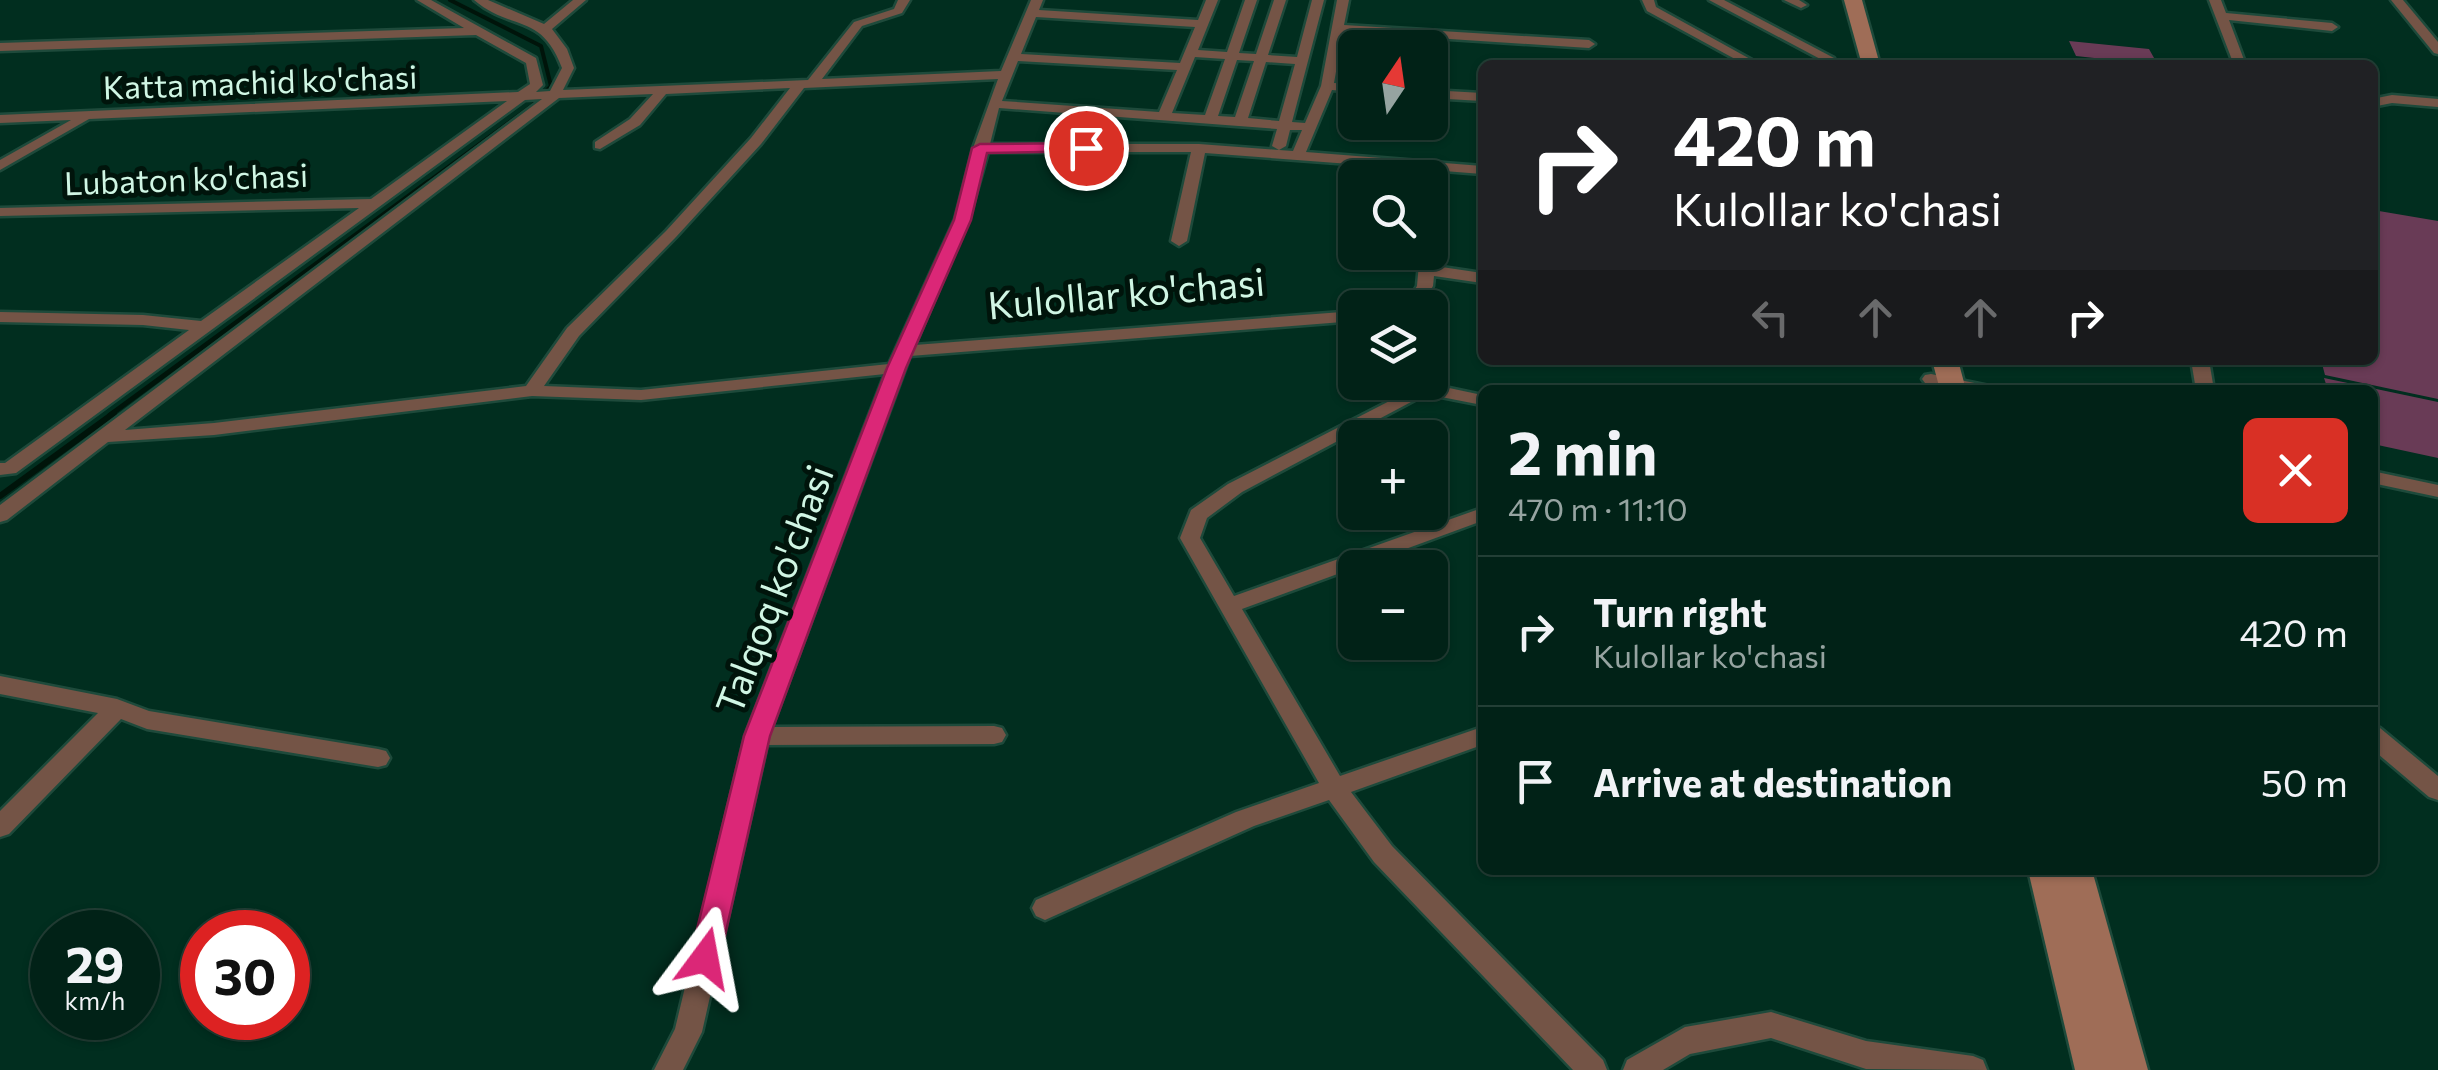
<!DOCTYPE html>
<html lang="en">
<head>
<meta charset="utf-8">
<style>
  :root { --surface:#012217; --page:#0b2a20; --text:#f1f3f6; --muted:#96a4a1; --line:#233f36 }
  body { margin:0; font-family:Commissioner,sans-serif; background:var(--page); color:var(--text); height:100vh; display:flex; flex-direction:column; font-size:38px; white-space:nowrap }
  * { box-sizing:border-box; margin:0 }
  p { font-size:32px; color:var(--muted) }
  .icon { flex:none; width:55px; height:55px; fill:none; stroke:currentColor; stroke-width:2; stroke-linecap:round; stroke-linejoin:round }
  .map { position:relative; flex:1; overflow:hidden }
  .sheet { position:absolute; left:1478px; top:385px; width:900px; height:490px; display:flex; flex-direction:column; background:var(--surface); border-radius:15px; box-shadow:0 2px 8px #0004,0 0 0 2px var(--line) }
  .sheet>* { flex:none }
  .guide { position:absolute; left:1478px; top:60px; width:900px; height:305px; border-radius:15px; box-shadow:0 2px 8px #0004,0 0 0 2px var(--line); background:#202124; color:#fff; overflow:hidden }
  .needle { width:65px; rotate:13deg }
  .fabs { position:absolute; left:1338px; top:30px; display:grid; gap:20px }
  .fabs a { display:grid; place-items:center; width:110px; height:110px; border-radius:15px; background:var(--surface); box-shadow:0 2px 8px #0004,0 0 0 2px var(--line); font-size:50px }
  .speed { position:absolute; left:30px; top:910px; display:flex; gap:20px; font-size:50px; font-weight:700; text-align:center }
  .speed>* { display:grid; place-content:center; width:130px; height:130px; border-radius:50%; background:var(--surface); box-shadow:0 2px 8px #0004,0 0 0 2px var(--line); line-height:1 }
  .speed small { font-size:25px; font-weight:400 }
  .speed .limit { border:15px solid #d22; background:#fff; color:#111 }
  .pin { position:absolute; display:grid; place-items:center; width:85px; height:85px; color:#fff; margin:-42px; border:5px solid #fff; border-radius:50%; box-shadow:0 2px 10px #0007 }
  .me { position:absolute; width:110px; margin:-55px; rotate:13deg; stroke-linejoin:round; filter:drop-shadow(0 0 8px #0008) }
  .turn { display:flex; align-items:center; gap:35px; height:210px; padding:0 30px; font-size:45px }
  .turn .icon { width:130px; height:130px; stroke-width:2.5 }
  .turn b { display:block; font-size:70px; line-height:85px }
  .lanes { display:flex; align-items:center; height:95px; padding:0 30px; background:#0003; justify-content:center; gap:50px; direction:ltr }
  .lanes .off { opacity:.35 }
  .round { display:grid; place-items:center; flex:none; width:105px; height:105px; border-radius:15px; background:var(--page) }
  .summary { display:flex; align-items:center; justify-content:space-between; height:170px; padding:0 30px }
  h1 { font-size:60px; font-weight:700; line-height:75px }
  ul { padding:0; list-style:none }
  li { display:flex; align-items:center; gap:30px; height:150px; padding:0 30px; border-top:2px solid var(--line) }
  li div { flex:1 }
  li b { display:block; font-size:38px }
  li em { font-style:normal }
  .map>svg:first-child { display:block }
</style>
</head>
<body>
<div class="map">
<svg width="2438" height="1070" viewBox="0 0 2438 1070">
  <rect width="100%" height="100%" fill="#012e1f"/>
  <g fill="#693b56">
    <path d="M2069,41L2149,49L2158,65L2076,56Z"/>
    <path d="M2373,210L2438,221V399L2325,375L2321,360H2372Z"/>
    <path d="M2324,378L2438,402V458L2373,444L2372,390H2328Z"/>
  </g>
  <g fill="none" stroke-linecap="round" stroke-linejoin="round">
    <path stroke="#00140a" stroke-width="4" d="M425,184L533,105L551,86L541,46L450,0"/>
    <path stroke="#00140a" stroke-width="5" d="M110,415L428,182"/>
    <path stroke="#00140a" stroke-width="6" d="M0,496L114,413"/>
    <defs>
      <g id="street">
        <path d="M417,0H431L536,58L543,85L536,92L550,91L562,68C541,12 512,32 474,0H488L544,24L573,0H586L552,29L567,49L574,68L563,90L808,80L854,22L894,9L898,0H910L902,13L862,26L822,79L1001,71L1031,0H1043L1039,10L1198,20L1206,0H1218L1198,50L1227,52L1245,0H1257L1239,53L1256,54L1274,0H1286L1268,55L1297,57L1312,0H1324L1292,122L1305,123L1321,86L1337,0H1349L1344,25L1589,40L1595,44L1589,48L1343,32L1334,83L1355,84V92L1332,90L1306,152L1482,166V174L1444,171L1438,239L1430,244V170L1205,153L1187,241L1179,246L1171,241L1191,152H988L969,219L915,345L1355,311V321L910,356L772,727L994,726L1002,728L1006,735L1002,742L994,744L767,745L702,1032L683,1070H654L675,1029L745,736L885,374L641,400L532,396L214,435L108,442L7,520L0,522V505L542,99L525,100L16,473L0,475V463H5L189,330L143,325L0,322V312L143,315L201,321L359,208L0,216V208L371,199L507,101L89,119L0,170V160L71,120L0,123V115L518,92L530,84L526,63L476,35L0,51V43L464,28ZM1036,17L1195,27L1180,63L1021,54ZM1195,57L1225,59L1205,115L1172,113ZM1237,60L1254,61L1235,117L1218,116ZM1018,61L1177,70L1159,112L1002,101ZM1266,62L1295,64L1279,121L1248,118ZM998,79L973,148L955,219L889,364L641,390L544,386L579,336L676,237L761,144L804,88ZM790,88L751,138L666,231L567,328L526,386L214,423L125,430L559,98L653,94L630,119L595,142V148L600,149L640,125L666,94ZM999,108L1277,129L1272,146L1279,150L1199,144H990ZM1290,130H1302L1293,151L1279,150L1286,146Z"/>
        <path d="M1642,0H1654L1656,7L1761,65H1746L1647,11Z"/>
        <path d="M1709,0H1724L1834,58L1824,61Z"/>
        <path d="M1784,0H1799L1807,5L1801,8Z"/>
        <path d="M2209,0H2221L2226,13L2332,23L2338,27L2332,31L2229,20L2246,65H2234Z"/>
        <path d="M2391,0H2403L2438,42V54L2434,53Z"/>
        <path d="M1430,90L1482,93V101L1430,98Z"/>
        <path d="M2392,95L2438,99V107L2392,103L2372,107V99Z"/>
        <path d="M1430,248L1436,252L1435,266L1482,273V283L1434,276L1433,286L1420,308H1404L1417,286L1420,252H1430Z"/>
        <path d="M2191,360H2209L2214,390H2196Z"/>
        <path d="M1931,374L1989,386L1992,390H1958L1925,383L1922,379L1925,375Z"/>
        <path d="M1402,382H1421L1482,395V405L1426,394L1242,492L1207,518L1200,538L1234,596L1482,508V521L1242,609L1340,776L1482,727V745L1351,792L1392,846L1603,1060L1607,1070H1573L1374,862L1329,800L1254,826L1045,920L1036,916L1032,908L1036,900L1236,812L1319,783L1180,538L1191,510L1228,484L1407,392Z"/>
        <path d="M2372,471L2438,485V497L2372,483Z"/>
        <path d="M0,676L117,699L149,711L378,749L386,751L390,758L386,765L378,767L147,729L121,719L9,834L0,837V811L98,713L0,694Z"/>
        <path d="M2372,726L2380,728L2438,776V800L2429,797L2372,749Z"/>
        <path d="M1771,1012L1866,1041L1973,1056L1983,1060L1987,1070L1866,1069L1771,1038L1690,1054L1663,1070H1623L1627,1060L1685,1027Z"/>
      </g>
      <g id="secondary">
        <path d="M1844,0H1862L1880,65H1862Z"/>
        <path d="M1932,360H1958L1966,390H1940Z"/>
        <path d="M2028,870H2092L2148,1070H2075Z"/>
      </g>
    </defs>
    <use href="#street" stroke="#1e4a3b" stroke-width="5"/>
    <use href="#secondary" stroke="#1e4a3b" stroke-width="5"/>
    <use href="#street" fill="#745446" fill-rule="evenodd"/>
    <use href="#secondary" fill="#9f6d57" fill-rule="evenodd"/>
  </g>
  <path fill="#db2777" stroke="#8e194d" stroke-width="2.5" d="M1086,143L1091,144V151L987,153L971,220L906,368L770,736L720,958L716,968L705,972L694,968L690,958L744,736L887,368L954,220L972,148L980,144Z"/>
  <g text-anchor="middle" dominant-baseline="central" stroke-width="10" stroke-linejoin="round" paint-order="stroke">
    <g font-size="32" fill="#d0f6e4" stroke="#00140b">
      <text transform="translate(260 81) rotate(-2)">Katta machid ko'chasi</text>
      <text transform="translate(186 178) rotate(-2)">Lubaton ko'chasi</text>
    </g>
    <g font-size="38" fill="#d0f6e4" stroke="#00140b">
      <text transform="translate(1126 292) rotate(-5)">Kulollar ko'chasi</text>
      <text transform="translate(773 589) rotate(-69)">Talqoq ko'chasi</text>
    </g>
  </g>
</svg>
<div class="fabs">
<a><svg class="needle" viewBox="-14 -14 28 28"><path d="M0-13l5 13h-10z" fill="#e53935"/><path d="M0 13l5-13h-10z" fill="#96a4a1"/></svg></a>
<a><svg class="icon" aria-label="search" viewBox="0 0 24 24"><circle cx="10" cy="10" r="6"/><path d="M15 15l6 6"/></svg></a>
<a><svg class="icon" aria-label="layers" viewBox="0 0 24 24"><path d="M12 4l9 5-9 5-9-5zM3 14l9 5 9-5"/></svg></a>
<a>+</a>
<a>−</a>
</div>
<div class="speed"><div>29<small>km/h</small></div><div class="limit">30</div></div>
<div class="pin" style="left:1086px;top:148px;background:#d93025"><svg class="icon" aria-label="arrive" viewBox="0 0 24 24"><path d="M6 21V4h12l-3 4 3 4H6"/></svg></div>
<svg class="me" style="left:705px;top:958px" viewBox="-20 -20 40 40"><path d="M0-17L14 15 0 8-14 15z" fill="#db2777" stroke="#fff" stroke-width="4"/></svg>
<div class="guide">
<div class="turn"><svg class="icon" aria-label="right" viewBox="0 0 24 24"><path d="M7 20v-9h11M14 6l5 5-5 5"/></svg><div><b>420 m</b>Kulollar ko'chasi</div></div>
<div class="lanes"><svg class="icon off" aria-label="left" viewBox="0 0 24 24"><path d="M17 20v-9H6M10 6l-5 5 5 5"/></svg><svg class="icon off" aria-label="ahead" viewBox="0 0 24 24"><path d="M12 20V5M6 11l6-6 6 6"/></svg><svg class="icon off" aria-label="ahead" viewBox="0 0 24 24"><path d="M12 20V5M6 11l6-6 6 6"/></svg><svg class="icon" aria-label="right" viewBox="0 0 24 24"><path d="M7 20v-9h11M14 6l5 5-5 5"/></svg></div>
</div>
<section class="sheet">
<div class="summary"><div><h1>2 min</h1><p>470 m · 11:10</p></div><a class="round" style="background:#d93025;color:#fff"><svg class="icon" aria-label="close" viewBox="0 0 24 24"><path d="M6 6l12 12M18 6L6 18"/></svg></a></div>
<ul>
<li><svg class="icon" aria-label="right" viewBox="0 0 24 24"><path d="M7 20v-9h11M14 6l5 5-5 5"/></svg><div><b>Turn right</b><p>Kulollar ko'chasi</p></div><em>420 m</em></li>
<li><svg class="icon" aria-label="arrive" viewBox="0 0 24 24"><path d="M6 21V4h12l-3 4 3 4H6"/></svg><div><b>Arrive at destination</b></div><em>50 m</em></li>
</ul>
</section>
</div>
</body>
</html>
